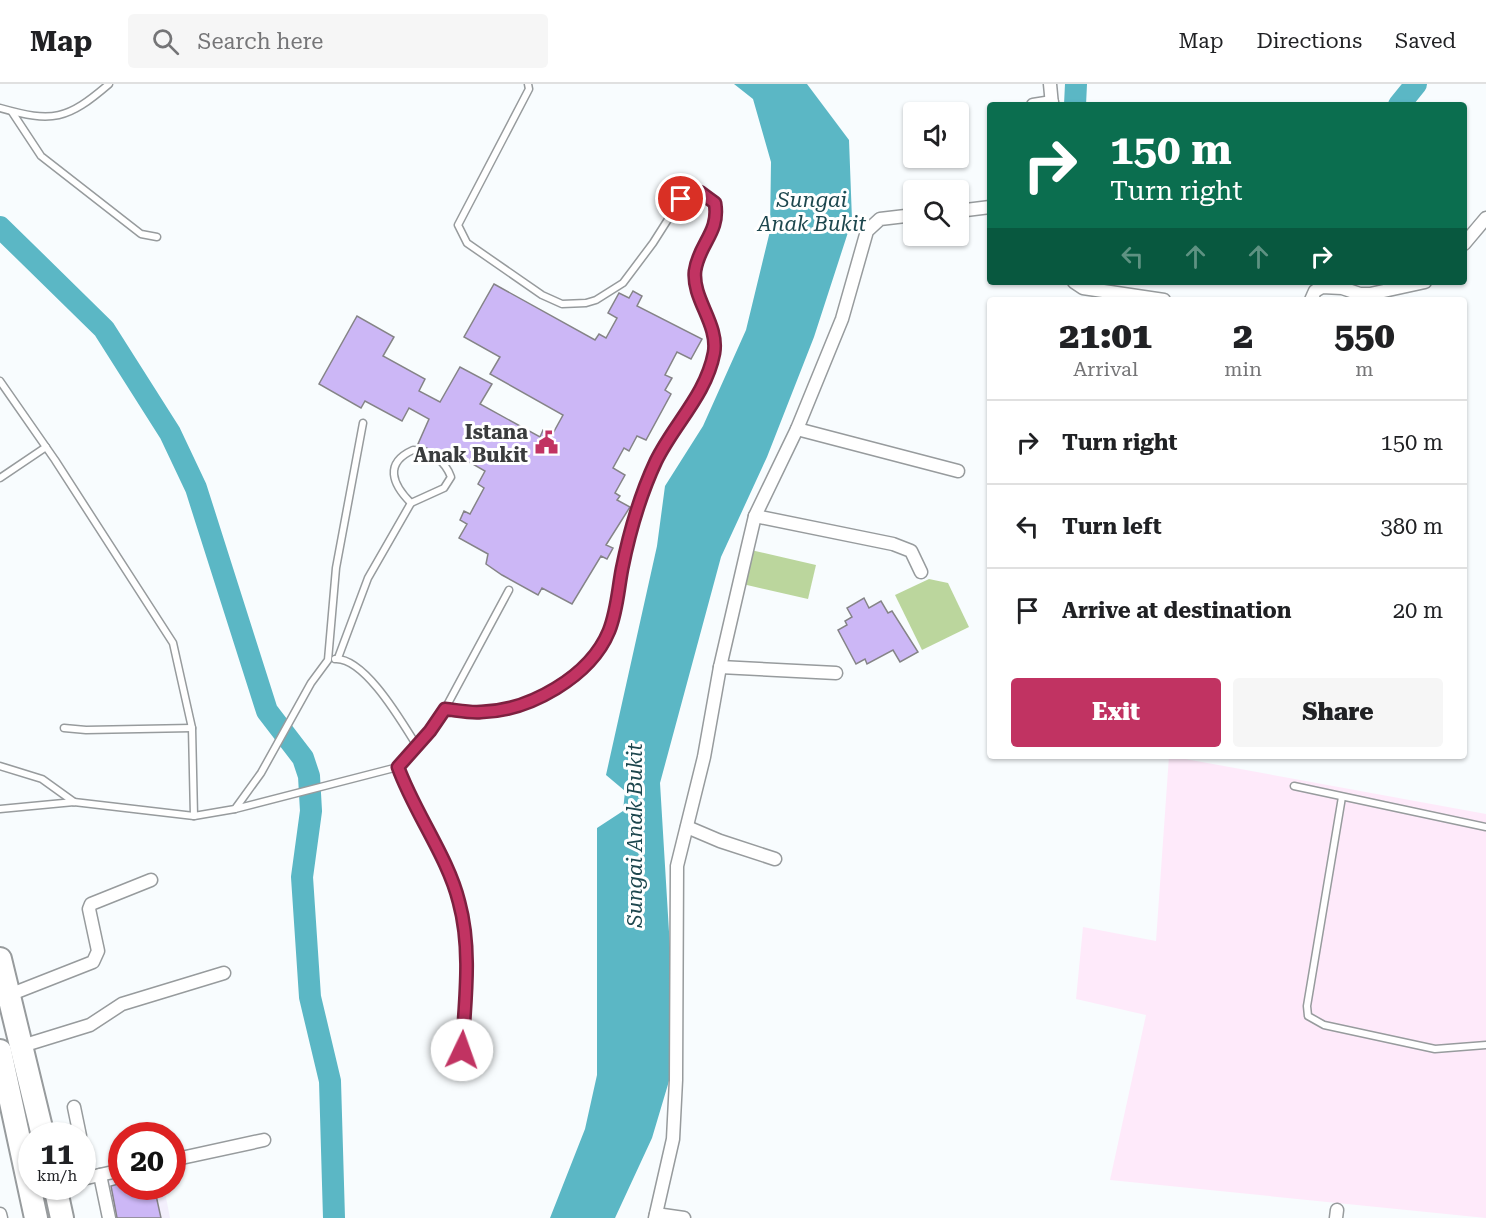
<!DOCTYPE html>
<html lang="en">
<head>
<meta charset="utf-8">
<style>
  :root { --surface:#fff; --page:#f6f6f6; --text:#202124; --muted:#757577; --line:#e0e0e0; --accent:#c13362 }
  body { margin:0; font-family:"Roboto Serif",serif; background:var(--page); color:var(--text); height:100vh; display:flex; flex-direction:column; font-size:22px; white-space:nowrap }
  * { box-sizing:border-box; margin:0 }
  p { font-size:20px; color:var(--muted) }
  .icon { flex:none; width:33px; height:33px; fill:none; stroke:currentColor; stroke-width:2; stroke-linecap:round; stroke-linejoin:round }
  .map { position:relative; flex:1; overflow:hidden }
  .details { position:absolute; left:987px; top:213px; width:480px; height:462px; display:flex; flex-direction:column; background:var(--surface); border-radius:6px; box-shadow:0 2px 4px #0004 }
  .details>* { flex:none }
  .top-card { position:absolute; left:987px; top:18px; width:480px; height:183px; border-radius:6px; box-shadow:0 2px 4px #0004; background:#0b6e4f; color:#fff; overflow:hidden }
  .tools { position:absolute; left:903px; top:18px; display:grid; gap:12px }
  .tools a { display:grid; place-items:center; width:66px; height:66px; border-radius:6px; background:var(--surface); box-shadow:0 2px 4px #0004; font-size:30px }
  .speed { position:absolute; left:18px; top:1038px; display:flex; gap:12px; font-size:30px; font-weight:700; text-align:center }
  .speed>* { display:grid; place-content:center; width:78px; height:78px; border-radius:50%; background:var(--surface); box-shadow:0 2px 4px #0004; line-height:1 }
  .speed small { font-size:15px; font-weight:400 }
  .speed .limit { border:9px solid #d22; background:#fff; color:#111 }
  .pin { position:absolute; display:grid; place-items:center; width:51px; height:51px; color:#fff; margin:-26px; border:3px solid #fff; border-radius:50%; box-shadow:0 2px 6px #0007 }
  .me { position:absolute; width:66px; margin:-33px; rotate:3deg; stroke-linejoin:round; filter:drop-shadow(0 0 4px #0008) }
  .turn { display:flex; align-items:center; gap:21px; height:126px; padding:0 24px; font-size:27px }
  .turn .icon { width:78px; height:78px; stroke-width:2.5 }
  .turn b { display:block; font-size:42px; line-height:51px }
  .lanes { display:flex; align-items:center; height:57px; padding:0 24px; background:#0003; justify-content:center; gap:30px; direction:ltr }
  .lanes .off { opacity:.35 }
  .eta { display:flex; justify-content:space-evenly; align-items:center; height:102px; text-align:center }
  .eta b { font-size:36px; font-weight:800; line-height:42px }
  .button { display:flex; gap:12px; margin-top:auto; padding:12px 24px }
  .button a { flex:1; height:69px; border-radius:6px; background:var(--accent); color:#fff; font-size:24px; font-weight:800; line-height:69px; text-align:center }
  .button a+a { background:var(--page); color:var(--text) }
  ul { padding:0; list-style:none }
  li { display:flex; align-items:center; gap:18px; height:84px; padding:0 24px; border-top:2px solid var(--line) }
  li div { flex:1 }
  li b { display:block; font-size:22px }
  li em { font-style:normal }
  header { display:flex; align-items:center; gap:36px; box-sizing:border-box; height:84px; padding:0 30px; background:var(--surface); border-bottom:2px solid var(--line) }
  header strong { font-size:28px }
  nav { display:flex; gap:33px; margin-inline-start:auto; font-size:21px }
  .search { width:420px; height:54px; background:var(--page); display:flex; align-items:center; gap:15px; box-sizing:border-box; padding:0 21px; border-radius:6px; color:var(--muted); font-size:22px }
  .map>svg:first-child { display:block }
</style>
</head>
<body>
<header>
<strong>Map</strong>
<div class="search"><svg class="icon" aria-label="search" viewBox="0 0 24 24"><circle cx="10" cy="10" r="6"/><path d="M15 15l6 6"/></svg>Search here</div>
<nav><a>Map</a><a>Directions</a><a>Saved</a></nav>
</header>
<div class="map">
<svg width="1486" height="1134" viewBox="0 0 1486 1134">
  <rect width="100%" height="100%" fill="#f8fcfe"/>
  <path fill="#f3effc" d="M121,1091L122,1102L164,1103L170,1134H105L98,1096Z"/>
  <path fill="#feeafa" d="M1169,672L1486,730V1134L1110,1096L1146,931L1076,915L1083,843L1156,857Z"/>
  <g fill="#bbd69d">
    <path d="M742,464L816,481L808,515L734,498Z"/>
    <path d="M929,495L948,499L969,543L922,566L895,511Z"/>
  </g>
  <path fill="#5bb7c5" d="M734,0H807L849,56L852,136L814,253L767,373L721,473L660,699L673,914L669,997L652,1054L615,1134H550L585,1045L597,991V744L623,727L625,707L606,691L657,462L665,402L703,342L746,246L770,147L771,78L753,15Z"/>
  <g fill="none" stroke-linecap="round" stroke-linejoin="round">
    <g stroke="#5bb7c5" stroke-width="22">
      <path d="M1075,21L1076,0"/>
      <path d="M1399,21L1416,0"/>
      <path d="M0,143L104,245L170,349L196,404L267,627L303,674L309,692L311,727L302,793L310,913L330,997L334,1134"/>
    </g>
  </g>
  <g fill="#ccb7f6" stroke="#858487" stroke-width="1.5">
    <path d="M494,200L595,256L599,250L606,254L617,234L608,229L619,209L629,214L633,207L642,212L637,222L702,255L691,275L677,268L665,291L672,294L665,306L671,310L646,356L637,352L629,367L624,364L613,384L625,391L615,409L620,412L617,416L630,423L606,461L613,464L607,475L601,472L572,520L542,504L538,511L502,491L486,480L488,470L459,454L467,440L460,436L464,427L470,430L484,404L478,400L485,387L452,368L451,371L445,368L443,372L418,360L429,335L409,324L402,337L365,317L361,324L319,300L357,232L394,253L383,272L425,295L419,307L440,318L460,283L492,300L480,320L540,353L543,346L552,351L563,331L490,290L500,273L464,253Z"/>
    <path d="M864,514L869,524L881,517L888,529L892,527L918,568L900,578L893,566L867,580L865,575L856,580L838,546L847,541L845,537L852,533L847,524Z"/>
    <path d="M122,1099V1102H154L161,1134H117L111,1102Z"/>
  </g>
  <g fill="none" stroke-linecap="round" stroke-linejoin="round">
    <defs>
      <g id="lane">
        <path d="M0,24C53,39 67,36 109,0"/>
        <path d="M12,28L41,72L141,150L157,153"/>
        <path d="M0,297L55,376L173,559L192,644L194,732"/>
        <path d="M413,366C431,366 445,377 451,393L444,404L411,419C392,400 384,379 413,366Z"/>
        <path d="M0,394L46,363"/>
        <path d="M338,574L368,494L411,419"/>
        <path d="M335,575C365,573 403,640 417,662"/>
        <path d="M445,625C490,629 522,627 560,599C572,591 585,582 595,570C615,544 616,512 623,480C631,447 641,408 656,377C674,340 706,311 714,269C719,240 692,215 695,187C699,159 720,149 715,119L700,108L681,115L653,159L623,199L596,216L586,219L562,220L542,211L467,159L458,141L529,5L528,0"/>
        <path d="M64,644L86,646L192,644"/>
        <path d="M0,682L42,695L74,718"/>
        <path d="M398,683C414,728 448,773 459,818C472,865 465,918 462,966"/>
        <path d="M1294,702L1486,743"/>
        <path d="M1342,713L1307,922L1308,932L1324,941L1435,965L1486,961"/>
        <path d="M0,725L74,718L194,732L235,725L261,689L311,599L328,576L336,484L363,339"/>
        <path d="M235,725L398,683L430,647L445,625L509,506"/>
      </g>
      <g id="street">
        <path d="M1050,0L1052,21"/>
        <path d="M1033,21L1052,18"/>
        <path d="M958,127L990,123"/>
        <path d="M1464,160L1486,134"/>
        <path d="M1074,198L1083,204L1164,216"/>
        <path d="M1311,216L1315,207L1322,203L1342,204L1360,210H1370L1425,198"/>
        <path d="M797,345L958,387"/>
        <path d="M755,432L893,460L911,467L921,488"/>
        <path d="M720,583L836,589"/>
        <path d="M687,743L720,757L775,775"/>
        <path d="M9,911L93,878L98,867L89,825L91,820L151,796"/>
        <path d="M22,962L90,941L122,920L224,889"/>
        <path d="M74,1023L80,1052"/>
        <path d="M82,1064L89,1093"/>
        <path d="M172,1076L264,1056"/>
        <path d="M100,1091L109,1134"/>
        <path d="M82,1095L122,1086"/>
        <path d="M0,1130L1,1134"/>
        <path d="M656,1130L684,1134"/>
        <path d="M655,1134L673,1055L676,996L677,782L704,673L720,583L747,466L755,432L797,345L842,235L867,147L880,135L914,131"/>
        <path d="M1336,1134L1337,1126"/>
      </g>
      <g id="highway">
        <path d="M0,875L43,1052"/>
        <path d="M0,967L36,1134"/>
        <path d="M55,1102L62,1134"/>
      </g>
    </defs>
    <use href="#lane" stroke="#979b9d" stroke-width="9"/>
    <use href="#street" stroke="#979b9d" stroke-width="15"/>
    <use href="#highway" stroke="#979b9d" stroke-width="26"/>
    <use href="#lane" stroke="#fff" stroke-width="6"/>
    <use href="#street" stroke="#fff" stroke-width="12"/>
    <use href="#highway" stroke="#fff" stroke-width="22"/>
  </g>
  <g fill="none" stroke-linecap="round" stroke-linejoin="round">
    <defs>
      <path id="route" d="M462,966C465,918 472,865 459,818C448,773 414,728 398,683L430,647L445,625C456,626 469,629 481,628C529,627 590,593 609,547C617,527 618,506 622,485C629,450 641,409 656,377C674,340 706,311 714,269C719,240 692,215 695,187C699,159 720,149 715,119L700,108L681,115"/>
    </defs>
    <use href="#route" stroke="#7d2140" stroke-width="15"/>
    <use href="#route" stroke="#c13362" stroke-width="10"/>
  </g>
  <defs>
    <symbol id="civic-bare" viewBox="-9 -9 18 18"><path d="M-.6-6.5H3V-4.5H.6V-3L4-1V1h2V6H-6V1h2V-1L-.6-3ZM-1.2 2.5V6h2.4V2.5Z" fill="#c13362" stroke="#fff" stroke-width="2.5" paint-order="stroke"/></symbol>
  </defs>
  <g fill-rule="evenodd">
    <use href="#civic-bare" x="530" y="342" width="33" height="33"/>
  </g>
  <g text-anchor="middle" dominant-baseline="central" stroke-width="6" stroke-linejoin="round" paint-order="stroke">
    <g font-size="20" font-weight="bold" fill="#3a3c3d" stroke="#fff" text-anchor="end">
      <text x="528" y="348">Istana<tspan x="528" dy="23">Anak Bukit</tspan></text>
    </g>
    <g font-size="21" font-style="italic" fill="#1d474e" stroke="#fff">
      <text x="812" y="116">Sungai<tspan x="812" dy="24">Anak Bukit</tspan></text>
      <text transform="translate(635 751) rotate(-90)">Sungai Anak Bukit</text>
    </g>
  </g>
</svg>
<div class="tools">
<a><svg class="icon" aria-label="sound" viewBox="0 0 24 24"><path d="M4 9h4l5-4v14l-5-4H4zM17 9q2 3 0 6"/></svg></a>
<a><svg class="icon" aria-label="search" viewBox="0 0 24 24"><circle cx="10" cy="10" r="6"/><path d="M15 15l6 6"/></svg></a>
</div>
<div class="speed"><div>11<small>km/h</small></div><div class="limit">20</div></div>
<div class="pin" style="left:681px;top:115px;background:#d93025"><svg class="icon" aria-label="arrive" viewBox="0 0 24 24"><path d="M6 21V4h12l-3 4 3 4H6"/></svg></div>
<svg class="me" style="left:462px;top:966px" viewBox="-20 -20 40 40"><circle r="19" fill="#fff"/><path d="M0-13L10 11 0 6-10 11z" fill="#c13362"/></svg>
<div class="top-card">
<div class="turn"><svg class="icon" aria-label="right" viewBox="0 0 24 24"><path d="M7 20v-9h11M14 6l5 5-5 5"/></svg><div><b>150 m</b>Turn right</div></div>
<div class="lanes"><svg class="icon off" aria-label="left" viewBox="0 0 24 24"><path d="M17 20v-9H6M10 6l-5 5 5 5"/></svg><svg class="icon off" aria-label="ahead" viewBox="0 0 24 24"><path d="M12 20V5M6 11l6-6 6 6"/></svg><svg class="icon off" aria-label="ahead" viewBox="0 0 24 24"><path d="M12 20V5M6 11l6-6 6 6"/></svg><svg class="icon" aria-label="right" viewBox="0 0 24 24"><path d="M7 20v-9h11M14 6l5 5-5 5"/></svg></div>
</div>
<section class="details">
<div class="eta">
<div><b>21:01</b><p>Arrival</p></div>
<div><b>2</b><p>min</p></div>
<div><b>550</b><p>m</p></div>
</div>
<ul>
<li><svg class="icon" aria-label="right" viewBox="0 0 24 24"><path d="M7 20v-9h11M14 6l5 5-5 5"/></svg><div><b>Turn right</b></div><em>150 m</em></li>
<li><svg class="icon" aria-label="left" viewBox="0 0 24 24"><path d="M17 20v-9H6M10 6l-5 5 5 5"/></svg><div><b>Turn left</b></div><em>380 m</em></li>
<li><svg class="icon" aria-label="arrive" viewBox="0 0 24 24"><path d="M6 21V4h12l-3 4 3 4H6"/></svg><div><b>Arrive at destination</b></div><em>20 m</em></li>
</ul>
<div class="button"><a>Exit</a><a>Share</a></div>
</section>
</div>
</body>
</html>
